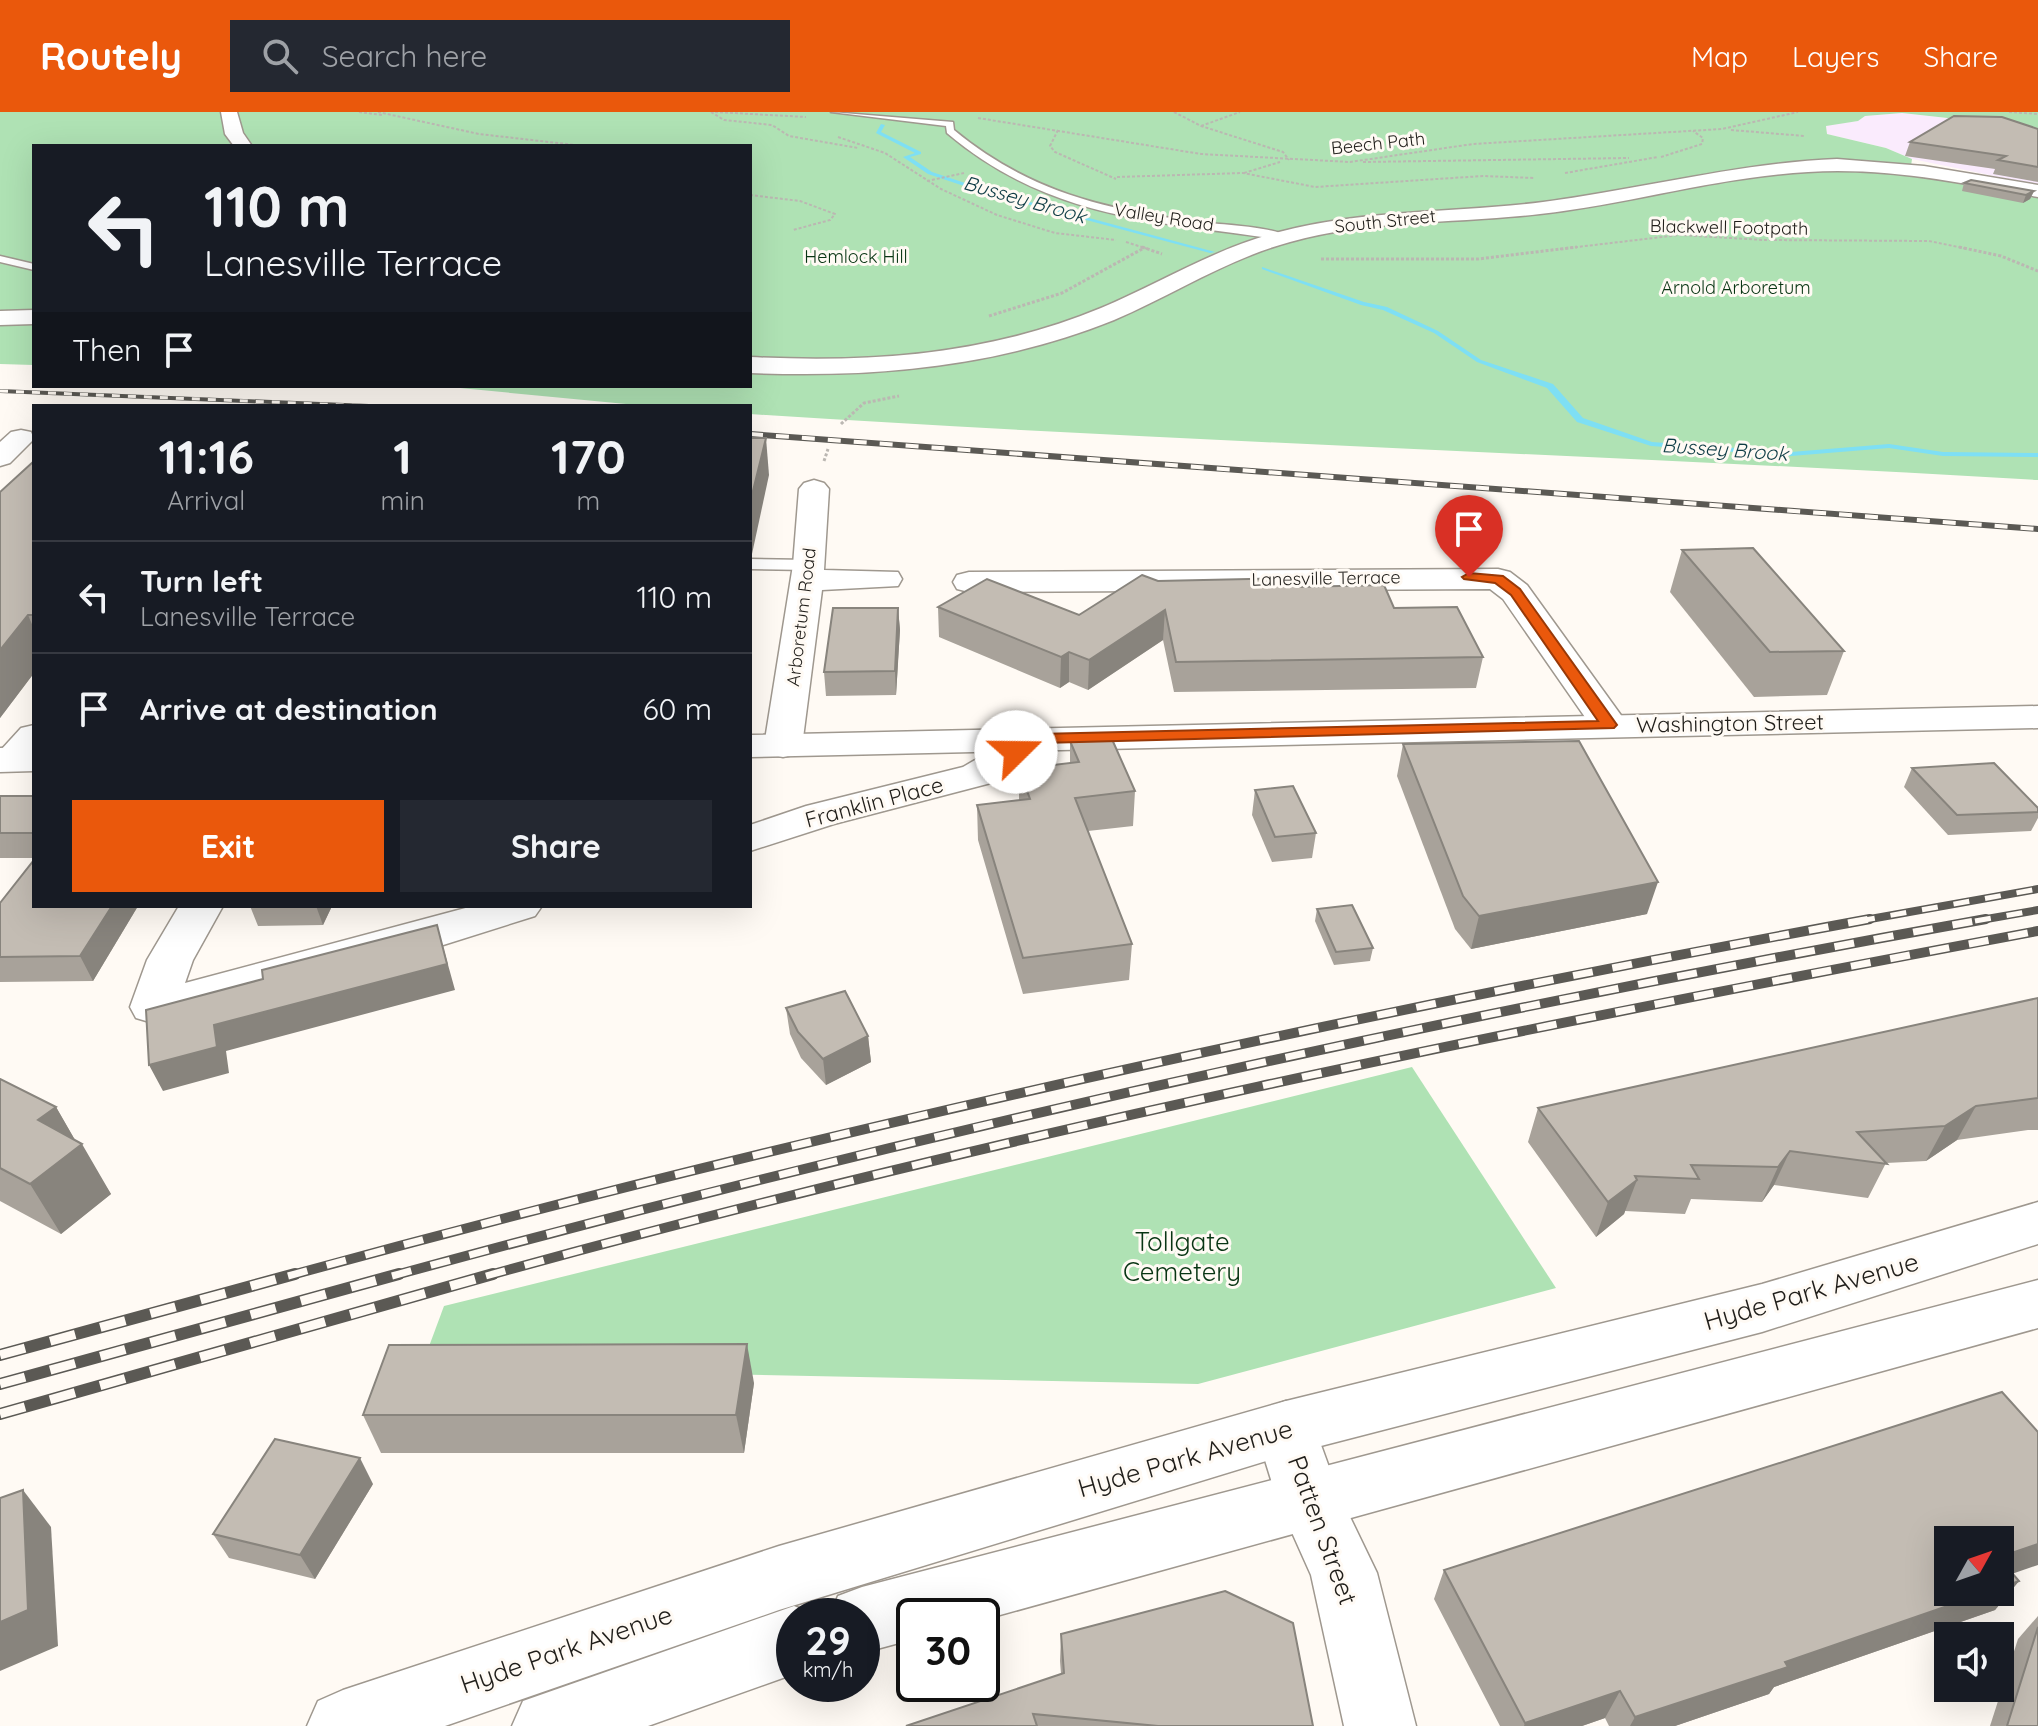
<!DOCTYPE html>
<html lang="en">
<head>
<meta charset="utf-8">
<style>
  :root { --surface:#171b24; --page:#242831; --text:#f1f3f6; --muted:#9ea1a6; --line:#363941; --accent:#ea580c }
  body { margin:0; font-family:Quicksand,sans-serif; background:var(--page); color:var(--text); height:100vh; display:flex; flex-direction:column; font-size:30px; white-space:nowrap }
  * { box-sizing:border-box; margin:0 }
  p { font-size:26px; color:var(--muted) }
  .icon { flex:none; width:44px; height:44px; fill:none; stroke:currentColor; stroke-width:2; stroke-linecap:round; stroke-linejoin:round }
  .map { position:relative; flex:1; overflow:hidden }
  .panel { position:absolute; left:32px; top:292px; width:720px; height:504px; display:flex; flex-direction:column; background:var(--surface); border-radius:0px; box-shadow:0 8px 32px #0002 }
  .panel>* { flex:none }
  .guide { position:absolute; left:32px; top:32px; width:720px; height:244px; border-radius:0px; box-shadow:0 8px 32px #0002; background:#171b24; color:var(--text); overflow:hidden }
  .needle { width:52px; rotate:50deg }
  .buttons { position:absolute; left:1934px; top:1414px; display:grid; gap:16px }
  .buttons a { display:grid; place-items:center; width:80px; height:80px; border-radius:0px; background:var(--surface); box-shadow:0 8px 32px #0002; font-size:40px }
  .speed { position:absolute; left:776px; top:1486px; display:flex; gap:16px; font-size:40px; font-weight:700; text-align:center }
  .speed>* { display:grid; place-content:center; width:104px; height:104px; border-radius:50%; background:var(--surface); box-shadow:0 8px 32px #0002; line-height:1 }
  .speed small { font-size:20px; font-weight:400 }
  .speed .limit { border:4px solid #111; border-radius:12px; background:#fff; color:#111 }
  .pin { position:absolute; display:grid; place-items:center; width:68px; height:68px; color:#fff; margin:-82px -34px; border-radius:50% 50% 50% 0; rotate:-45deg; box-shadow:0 0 8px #0007 }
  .pin .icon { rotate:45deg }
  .me { position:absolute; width:88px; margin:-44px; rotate:68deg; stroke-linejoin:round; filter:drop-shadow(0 0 6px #0008) }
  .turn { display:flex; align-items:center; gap:28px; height:168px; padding:0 40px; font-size:36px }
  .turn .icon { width:104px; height:104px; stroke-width:2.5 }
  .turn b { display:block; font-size:56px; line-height:68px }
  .then { display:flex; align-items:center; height:76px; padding:0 40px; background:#0003; gap:16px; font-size:30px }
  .eta { display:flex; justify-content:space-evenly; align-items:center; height:136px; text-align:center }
  .eta b { font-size:48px; font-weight:700; line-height:56px }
  .button { display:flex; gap:16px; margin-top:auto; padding:16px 40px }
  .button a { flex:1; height:92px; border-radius:0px; background:var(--accent); color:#fff; font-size:32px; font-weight:700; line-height:92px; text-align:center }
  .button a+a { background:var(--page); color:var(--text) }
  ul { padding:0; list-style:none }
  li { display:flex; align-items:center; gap:24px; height:112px; padding:0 40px; border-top:2px solid var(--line) }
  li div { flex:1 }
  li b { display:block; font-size:30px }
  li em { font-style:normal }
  header { display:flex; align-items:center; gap:48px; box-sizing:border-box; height:112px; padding:0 40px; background:var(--accent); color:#fff }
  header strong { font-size:38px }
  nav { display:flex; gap:44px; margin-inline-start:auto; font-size:28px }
  .search { width:560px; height:72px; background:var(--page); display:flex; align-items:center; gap:20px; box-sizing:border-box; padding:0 28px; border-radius:0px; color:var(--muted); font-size:30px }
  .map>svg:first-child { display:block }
</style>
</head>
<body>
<header>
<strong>Routely</strong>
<div class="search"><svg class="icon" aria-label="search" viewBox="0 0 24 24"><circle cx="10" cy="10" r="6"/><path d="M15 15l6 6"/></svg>Search here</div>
<nav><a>Map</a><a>Layers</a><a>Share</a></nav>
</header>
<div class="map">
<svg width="2038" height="1614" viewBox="0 0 2038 1614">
  <rect width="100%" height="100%" fill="#fffaf4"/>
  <path fill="#faebfd" d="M1902,1L2038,16V73L1912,47L1886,36L1827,22L1826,13L1858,9L1865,4Z"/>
  <g fill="#afe2b4">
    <path d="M0,0H2038V16L1902,1L1865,4L1858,9L1826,14L1827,22L1886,36L1912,47L1910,61L2038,83V368C1609,343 1179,330 750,302V294H647L439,274H750V34H34V253L0,252Z"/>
    <path d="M1412,955L1556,1176L1198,1272L421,1256L444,1194Z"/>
  </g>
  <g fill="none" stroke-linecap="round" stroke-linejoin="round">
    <g fill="#7edff4" fill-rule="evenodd">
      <path d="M881,12L885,13L881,20L921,40V42L910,45L932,60L989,79L1215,140L1210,141L985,81L928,62L903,45L915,41L876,21Z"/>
      <path d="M1262,155L1364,190L1387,195L1438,219L1481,248L1553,272L1583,306L1652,330L1791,340L1889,332L1943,340L2038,341V345L1943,344L1889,336L1791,344L1651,334L1577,310L1547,276L1477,250L1434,221L1383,198L1361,193L1262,157Z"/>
    </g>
    <defs>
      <g id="lane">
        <path d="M831,0L953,10L954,18C1029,80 1104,97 1199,110C1222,113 1271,114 1289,125L1284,128C1157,109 1050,108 947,21L946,14Z"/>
        <path d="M0,144L34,152V158L0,150Z"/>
        <path d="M750,447L809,448L817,453L809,458L750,457Z"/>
      </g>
      <g id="street">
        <path d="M221,0H237L243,21L252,34H234L225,22Z"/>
        <path d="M1837,47L1924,54L2038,73V85C1962,71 1886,55 1808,60C1717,65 1630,92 1540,102C1457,112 1371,107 1290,130C1227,147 1173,183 1114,208C997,255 876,266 750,261V245C870,251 988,243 1101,196C1160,171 1216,136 1279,120C1366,97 1455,101 1543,90C1642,77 1738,51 1837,47Z"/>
        <path d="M34,198V212L0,213V199Z"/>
        <path d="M21,318L31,320L34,327L10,351L0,354V330L11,320Z"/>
        <path d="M814,368L824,371L829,377L824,458L898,460L902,467L898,474L822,478L802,634L797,642L783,645L769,642L764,634L793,453L799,377L804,371Z"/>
        <path d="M1498,457L1510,460L1527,473L1628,613L1622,621L1609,624L1596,621L1503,487L1490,477L969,480L957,477L953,470L957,463L969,460Z"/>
        <path d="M34,613V648C24,659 14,659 0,655V639L21,616Z"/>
        <path d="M1038,616L1051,619L1057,627L1051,635L991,671L834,712L750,739V713L806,694L963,655L1025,619Z"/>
        <path d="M179,794H223L193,848L185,871L473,794H542L535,804L440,834L153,911L136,906L130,895L147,848Z"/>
        <path d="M1286,1289L1308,1297L1338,1380L1377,1461L1416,1614H1344L1311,1463L1277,1387L1255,1316L1264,1297Z"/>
      </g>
      <g id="primary">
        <path d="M2038,594V616L750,645V623Z"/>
        <path d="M34,635V659L0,660V636Z"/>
        <path d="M2038,1090V1132L1762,1220L1286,1343L779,1498L445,1614H307L318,1589L343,1578L779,1434L1286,1289L1762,1172Z"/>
        <path d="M2038,1168V1216L982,1508V1504H914V1527L862,1541V1504H830L838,1484L862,1475Z"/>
        <path d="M794,1494L818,1504H794V1562L648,1614H512L523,1589Z"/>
      </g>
    </defs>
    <use href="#lane" stroke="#9f988f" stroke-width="3"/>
    <use href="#street" stroke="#9f988f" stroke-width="3"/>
    <use href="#primary" stroke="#9f988f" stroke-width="3"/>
    <g stroke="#bbb7b2" stroke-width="2" stroke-dasharray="3 2" stroke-linecap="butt">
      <path d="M359,0L382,3"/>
      <path d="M378,0L479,22L584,34"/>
      <path d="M711,0L724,8L772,13L789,24L858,36"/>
      <path d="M715,0L806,5"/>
      <path d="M1174,0L1201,14L1283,40L1289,48"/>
      <path d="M2009,0L2038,2"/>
      <path d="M978,6L1201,42L1350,50L1473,32L1722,17L1798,0"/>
      <path d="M1201,14L1240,0"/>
      <path d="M1058,18L1050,34L1055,40L1116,67"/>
      <path d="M1731,18L1805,24"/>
      <path d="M838,25L885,41L941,77L997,103L1055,121L1116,128"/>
      <path d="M1661,45L1702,32L1703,26L1693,19"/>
      <path d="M1363,50L1629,46"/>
      <path d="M1244,61L1280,50"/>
      <path d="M1565,61L1658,45"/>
      <path d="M1117,65L1243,61L1315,75L1483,64L1534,66"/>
      <path d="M927,69L964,61"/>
      <path d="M750,83L800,89L835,102L830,108L793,118"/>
      <path d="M1126,130L1148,137"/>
      <path d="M1560,137L1679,123L1764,128L1929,129L1968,137"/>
    </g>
    <g stroke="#bbb7b2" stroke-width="3" stroke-dasharray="3 2" stroke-linecap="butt">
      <path d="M1142,135L1162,142"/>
      <path d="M1959,135L2001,144L2038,159"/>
      <path d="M1321,147H1478L1577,135"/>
      <path d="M989,204L1062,181L1144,136"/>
      <path d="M841,312L864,291L899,284"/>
      <path d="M824,349L828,337"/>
    </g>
    <use href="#lane" fill="#fff" fill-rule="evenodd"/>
    <use href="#street" fill="#fff" fill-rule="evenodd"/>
    <use href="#primary" fill="#fff" fill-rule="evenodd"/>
    <defs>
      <path id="rail-far4" d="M0,279L369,294"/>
      <path id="rail-far3" d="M750,322L2038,417"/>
      <g id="rail-far2">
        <path d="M1859,809L2038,777"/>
        <path d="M1975,809L2038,798"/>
      </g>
      <g id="rail-far1">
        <path d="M288,1164C809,1021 1338,905 1870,807"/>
        <path d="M392,1164C918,1020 1449,903 1986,807"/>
        <path d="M486,1164C997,1022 1517,916 2038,819"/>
      </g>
      <g id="rail">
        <path d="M0,1243L295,1162"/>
        <path d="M0,1272L399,1162"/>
        <path d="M0,1302L493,1162"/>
      </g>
    </defs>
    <use href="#rail-far4" stroke="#5b5954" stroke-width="4"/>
    <use href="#rail-far3" stroke="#5b5954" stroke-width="6"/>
    <use href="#rail-far2" stroke="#5b5954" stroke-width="8"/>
    <use href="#rail-far1" stroke="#5b5954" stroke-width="10"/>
    <use href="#rail" stroke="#5b5954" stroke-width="12"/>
    <use href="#rail-far4" stroke="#fffaf4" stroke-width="3" stroke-dasharray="8" stroke-linecap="butt"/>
    <use href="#rail-far3" stroke="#fffaf4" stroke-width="4" stroke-dasharray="13" stroke-linecap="butt"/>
    <use href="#rail-far2" stroke="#fffaf4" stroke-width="5" stroke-dasharray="16" stroke-linecap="butt"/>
    <use href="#rail-far1" stroke="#fffaf4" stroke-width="7" stroke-dasharray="20" stroke-linecap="butt"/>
    <use href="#rail" stroke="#fffaf4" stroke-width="9" stroke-dasharray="26" stroke-linecap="butt"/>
  </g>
  <g fill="#a8a29a">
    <path d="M2038,17V70L1993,62L1995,57L1905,44L1910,30Z"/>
    <path d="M1964,71L2034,79L2030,87L2023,91L1962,79Z"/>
    <path d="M34,349V561L0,606V380Z"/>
    <path d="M1682,438L1844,539L1827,583L1754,585L1670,480Z"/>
    <path d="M1158,469L1296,475L1394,496L1483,545L1476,576L1174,580L1163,528L1088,578L1069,570L1060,576L939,525L938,495L1079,503Z"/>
    <path d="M898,496L900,518L896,583L826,584L824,560Z"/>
    <path d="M1070,629L1135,679L1133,714L1088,719L1132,832L1129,868L1023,882L978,728L977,693L1019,688V657L1070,651Z"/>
    <path d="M1403,632L1647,802L1471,837L1455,817L1397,664Z"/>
    <path d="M1912,656L2038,696V706L2031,719L1948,723L1904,675Z"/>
    <path d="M1255,678L1316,721L1312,746L1272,750L1252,703Z"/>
    <rect x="0" y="684" width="34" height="62"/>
    <path d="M0,791L138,794L93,869L0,870Z"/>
    <path d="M250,794H332L323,813L258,814Z"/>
    <path d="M1317,797L1373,836L1370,849L1334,853L1315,809Z"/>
    <path d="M2038,886V1018H2028L1957,1028L1926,1049L1886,1051L1868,1086L1774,1073L1762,1090L1691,1087L1685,1102L1625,1099L1624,1102L1596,1125L1528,1030L1538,996Z"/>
    <path d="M786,896L868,924L871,950L826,973L801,946L790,922Z"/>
    <path d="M0,967L56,995L75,1028L111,1082L61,1122L0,1089Z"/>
    <path d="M754,1271L744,1341H381L363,1303Z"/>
    <path d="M373,1372L315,1467L229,1446L213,1422Z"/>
    <path d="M1444,1458L2013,1462L2019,1469L1995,1498L1774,1575L1769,1582L1675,1614H1609L1605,1606L1582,1614H1500L1434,1487Z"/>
    <path d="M2038,1504V1614H1990L2018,1527Z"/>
    <path d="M1061,1522L1313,1614H906L1061,1562L1060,1549Z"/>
  </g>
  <g fill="#88847d">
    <path d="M2034,79L2030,87L2023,91L2026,83Z"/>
    <path d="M766,326L769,363L752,442L750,426V391Z"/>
    <path d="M898,496L900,518L896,583L895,559Z"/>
    <path d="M1165,498L1163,528L1088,578L1089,548Z"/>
    <path d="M28,503L34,517V561L0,606V538Z"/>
    <path d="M1069,540V570L1060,576L1061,545Z"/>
    <path d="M1658,770L1647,802L1471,837L1479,804Z"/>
    <path d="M112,794H138L93,869L80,844Z"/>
    <path d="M316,794H332L323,813Z"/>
    <path d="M437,813L455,878L226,939L229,961L163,979L149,953L214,913Z"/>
    <path d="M868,924L871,950L826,973L823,947Z"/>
    <path d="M1976,994L1957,1028L1926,1049L1945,1014Z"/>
    <path d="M56,995L79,1035L82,1032L111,1082L61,1122L30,1072L38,1008Z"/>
    <path d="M1790,1039L1774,1073L1762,1090L1778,1055Z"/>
    <path d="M1637,1068L1624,1102L1596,1125L1608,1090Z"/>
    <path d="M747,1232L754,1271L744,1341L736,1303Z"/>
    <path d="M360,1346L373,1372L315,1467L300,1443Z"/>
    <path d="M23,1378L51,1415L58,1534L0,1559V1510Z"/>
    <path d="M2038,1432V1453L2000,1466V1445Z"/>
    <path d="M2019,1469L1995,1498L1774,1575L1769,1582L1675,1614H1630L1635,1605L1785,1550L1988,1480H2000V1476Z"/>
    <path d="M1620,1579L1605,1606L1582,1614H1524L1525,1611Z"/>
  </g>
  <g fill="#c3bcb3" stroke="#88847d" stroke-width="2">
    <path d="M1954,4L2002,5L2038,17V55L1998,48L2006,44L1910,30Z"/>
    <path d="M1971,68L2034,79L2026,83L1964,71Z"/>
    <path d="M750,326H766L750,391Z"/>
    <path d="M34,349V503H28L0,538V380Z"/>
    <path d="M1753,436L1844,539L1770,540L1682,438Z"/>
    <path d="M1142,463L1158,469L1294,466L1296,475L1384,473L1394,496L1457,495L1483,545L1176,550L1165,498L1089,548L1069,540L1061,545L938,495L987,467L1079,503Z"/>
    <path d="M833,496H898L895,559L824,560Z"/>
    <path d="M1111,625L1135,679L1075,686L1132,832L1023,846L977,693L1030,687L1019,657L1079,650L1070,629Z"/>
    <path d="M1579,629L1658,770L1479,804L1463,784L1403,632Z"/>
    <path d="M1994,651L2038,696V700L1957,703L1912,656Z"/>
    <path d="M1293,674L1316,721L1275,725L1255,678Z"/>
    <rect x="0" y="684" width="34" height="37"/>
    <path d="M34,748V794H112L80,844L0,845V791Z"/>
    <path d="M1352,793L1373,836L1336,840L1317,797Z"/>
    <path d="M437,813L447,852L214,913L217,935L149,953L146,898L263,867L262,858Z"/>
    <path d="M845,879L868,924L823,947L798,920L786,896Z"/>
    <path d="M2038,886V986L1976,994L1945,1014L1857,1020L1887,1052L1790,1039L1778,1055L1691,1053L1699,1067L1635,1064L1637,1068L1608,1090L1538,996Z"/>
    <path d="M0,967L56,995L38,1008L82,1032L30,1072L0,1056Z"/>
    <path d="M747,1232L736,1303H363L389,1233Z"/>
    <path d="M2002,1280L2038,1320V1432L2000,1445V1428H1948V1480H1988L1785,1550L1788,1555L1635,1605L1620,1579L1525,1611L1444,1458Z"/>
    <path d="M275,1327L360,1346L300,1443L213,1422Z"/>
    <path d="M23,1378L28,1498L0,1510V1386Z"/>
    <path d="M2000,1447L2019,1469L2000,1476Z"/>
    <path d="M1225,1479L1293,1511L1313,1614H1158L1033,1602L1037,1614H906L1064,1561L1061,1522Z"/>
    <path d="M2038,1515V1614H2007Z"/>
  </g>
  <path fill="#ea580c" stroke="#983908" stroke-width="2" d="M1469,461L1503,464L1520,477L1617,613L1614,616L1041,631L1022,644L1008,640L1038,622L1598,609L1511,483L1495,471L1464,467L1462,465Z"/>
  <g text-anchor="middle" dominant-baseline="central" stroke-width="6" stroke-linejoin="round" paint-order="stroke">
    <g font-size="18" fill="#201e1a" stroke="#fffaf4">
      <text transform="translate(1378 31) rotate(-6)">Beech Path</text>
      <text transform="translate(1164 105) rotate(9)">Valley Road</text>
      <text transform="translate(1385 109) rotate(-6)">South Street</text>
      <text transform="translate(1729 115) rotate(1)">Blackwell Footpath</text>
      <text transform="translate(1326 466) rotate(-1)">Lanesville Terrace</text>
      <text transform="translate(801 505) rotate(-83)">Arboretum Road</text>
    </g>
    <g font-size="18" fill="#083513" stroke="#fffaf4">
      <text x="856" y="144">Hemlock Hill</text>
      <text x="1736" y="175">Arnold Arboretum</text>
    </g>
    <g font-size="20" font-style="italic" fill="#0f3d46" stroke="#fffaf4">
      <text transform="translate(1025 87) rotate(16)">Bussey Brook</text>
      <text transform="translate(1725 337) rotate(4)">Bussey Brook</text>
    </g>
    <g font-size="22" fill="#201e1a" stroke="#fffaf4">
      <text transform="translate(1730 611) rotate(-1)">Washington Street</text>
      <text transform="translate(874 690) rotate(-15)">Franklin Place</text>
    </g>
    <g font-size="26" fill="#083513" stroke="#fffaf4">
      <text x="1182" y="1129">Tollgate<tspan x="1182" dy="30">Cemetery</tspan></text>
    </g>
    <g font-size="26" fill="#201e1a" stroke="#fffaf4">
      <text transform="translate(1811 1179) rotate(-16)">Hyde Park Avenue</text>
      <text transform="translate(1185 1346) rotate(-16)">Hyde Park Avenue</text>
      <text transform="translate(1323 1418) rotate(70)">Patten Street</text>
      <text transform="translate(566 1537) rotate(-19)">Hyde Park Avenue</text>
    </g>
  </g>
</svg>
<div class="buttons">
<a><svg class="needle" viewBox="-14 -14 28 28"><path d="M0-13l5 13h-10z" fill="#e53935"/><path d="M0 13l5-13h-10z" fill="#9ea1a6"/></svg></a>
<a><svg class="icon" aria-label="sound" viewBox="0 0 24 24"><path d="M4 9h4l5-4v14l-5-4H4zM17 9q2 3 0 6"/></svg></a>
</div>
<div class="speed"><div>29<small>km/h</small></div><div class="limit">30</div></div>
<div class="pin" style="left:1469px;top:465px;background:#d93025"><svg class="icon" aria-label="arrive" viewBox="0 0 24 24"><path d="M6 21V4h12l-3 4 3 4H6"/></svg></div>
<svg class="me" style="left:1016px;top:640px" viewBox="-20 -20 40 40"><circle r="19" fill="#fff"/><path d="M0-13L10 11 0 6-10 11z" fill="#ea580c"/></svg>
<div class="guide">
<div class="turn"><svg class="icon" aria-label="left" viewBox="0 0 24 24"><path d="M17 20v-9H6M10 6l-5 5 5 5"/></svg><div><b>110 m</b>Lanesville Terrace</div></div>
<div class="then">Then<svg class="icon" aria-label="arrive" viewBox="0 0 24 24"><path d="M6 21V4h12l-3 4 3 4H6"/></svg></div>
</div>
<section class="panel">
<div class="eta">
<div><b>11:16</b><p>Arrival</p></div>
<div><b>1</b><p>min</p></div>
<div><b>170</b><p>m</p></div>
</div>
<ul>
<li><svg class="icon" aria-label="left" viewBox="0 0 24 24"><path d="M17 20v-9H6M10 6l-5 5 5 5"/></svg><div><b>Turn left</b><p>Lanesville Terrace</p></div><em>110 m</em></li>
<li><svg class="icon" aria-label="arrive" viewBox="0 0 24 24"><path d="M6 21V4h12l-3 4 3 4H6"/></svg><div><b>Arrive at destination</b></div><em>60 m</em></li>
</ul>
<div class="button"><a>Exit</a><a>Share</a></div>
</section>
</div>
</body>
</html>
